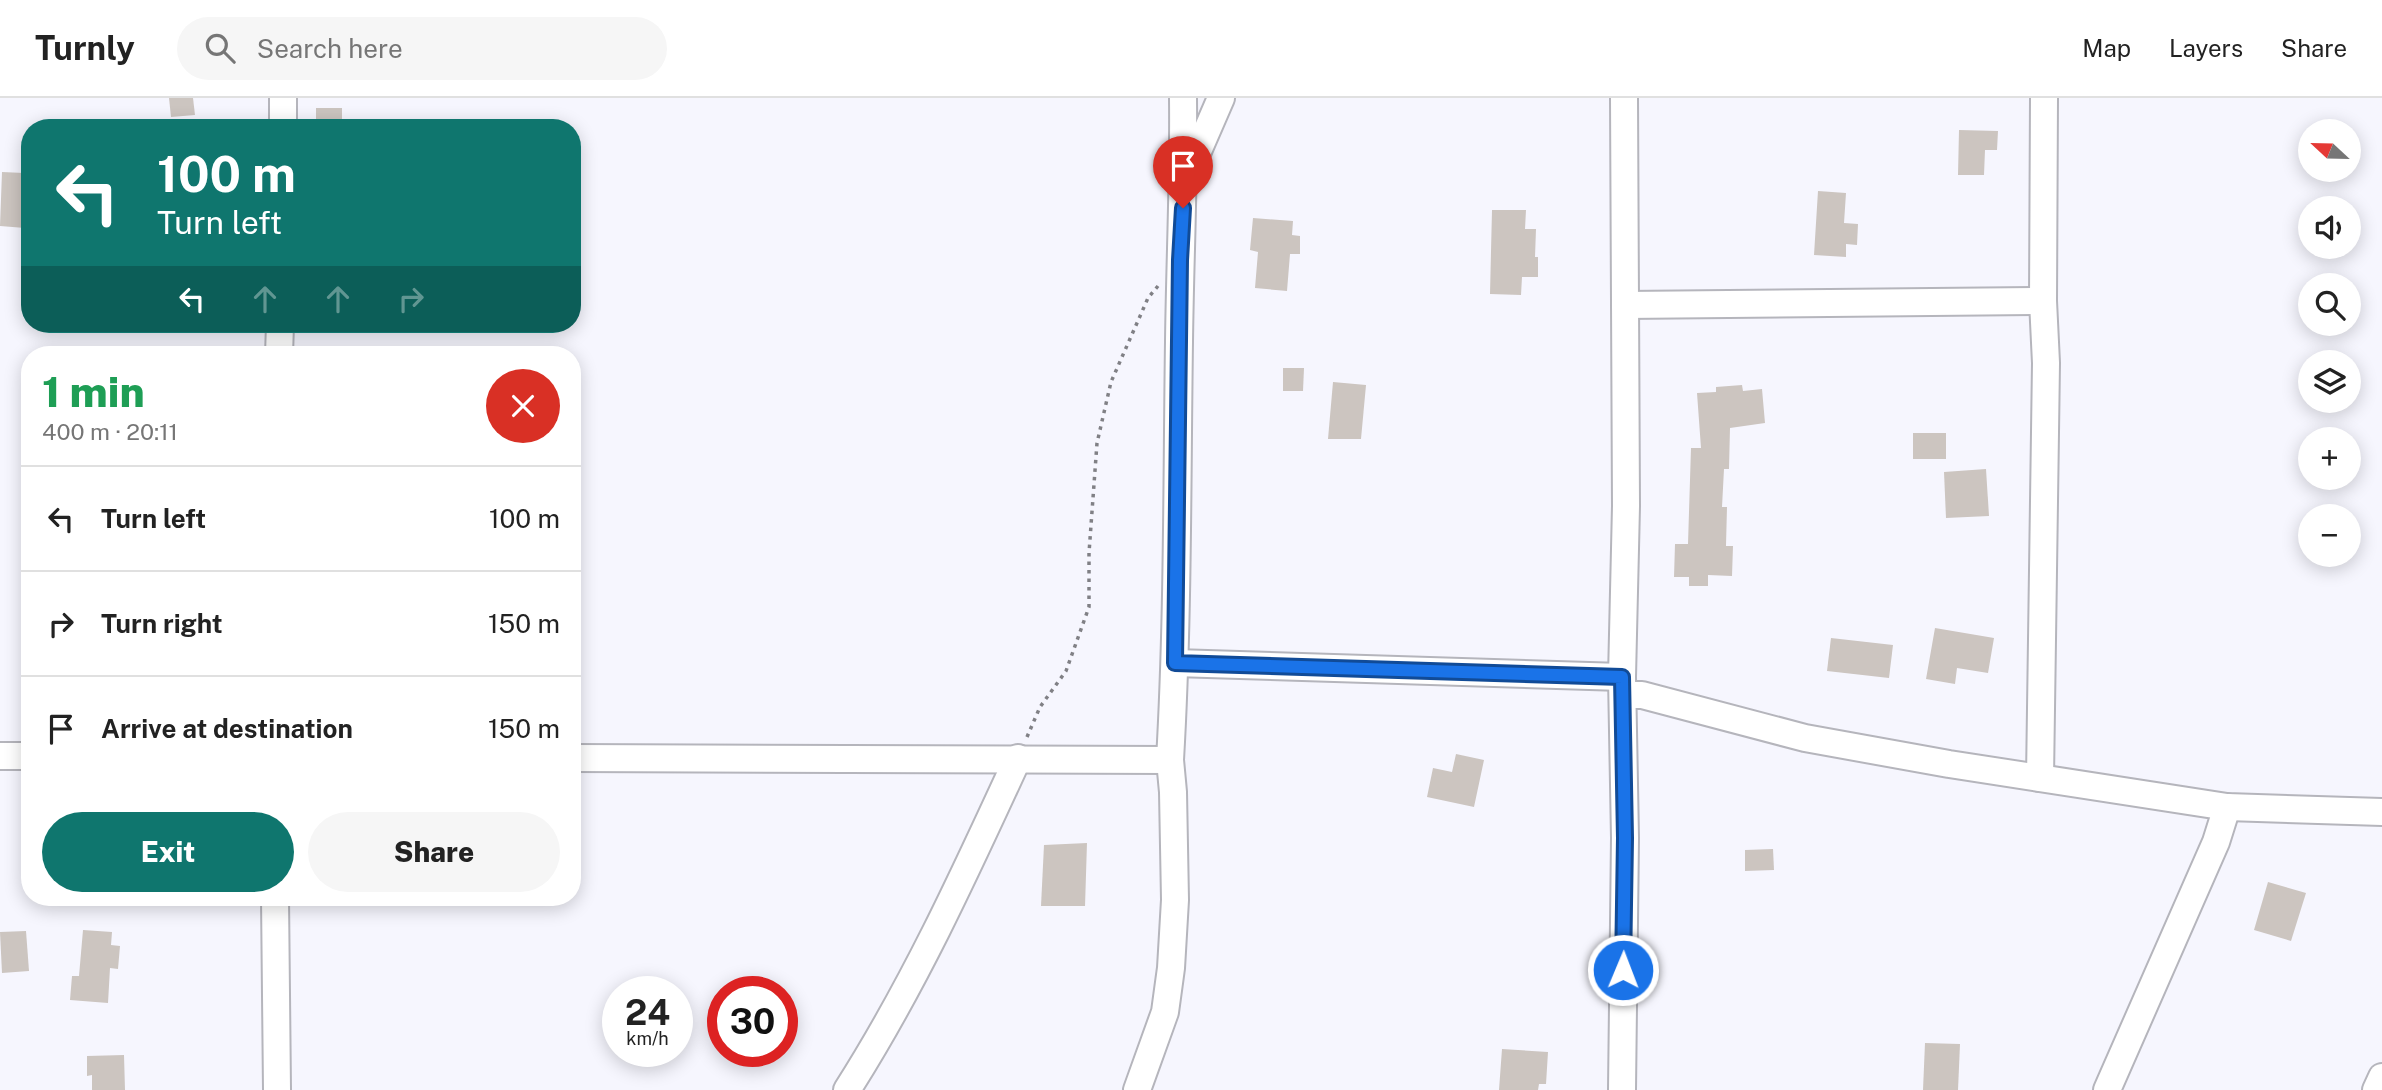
<!DOCTYPE html>
<html lang="en">
<head>
<meta charset="utf-8">
<style>
  :root { --surface:#fff; --page:#f6f6f6; --text:#222; --muted:#767676; --line:#e0e0e0; --accent:#0f766e }
  body { margin:0; font-family:"Public Sans",sans-serif; background:var(--page); color:var(--text); height:100vh; display:flex; flex-direction:column; font-size:26px; white-space:nowrap }
  * { box-sizing:border-box; margin:0 }
  p { font-size:23px; color:var(--muted) }
  .icon { flex:none; width:38px; height:38px; fill:none; stroke:currentColor; stroke-width:2; stroke-linecap:round; stroke-linejoin:round }
  .map { position:relative; flex:1; overflow:hidden }
  .details { position:absolute; left:21px; top:248px; width:560px; height:560px; display:flex; flex-direction:column; background:var(--surface); border-radius:28px; box-shadow:0 4px 18px #0003 }
  .details>* { flex:none }
  .banner { position:absolute; left:21px; top:21px; width:560px; height:214px; border-radius:28px; box-shadow:0 4px 18px #0003; background:#0f766e; color:#fff; overflow:hidden }
  .needle { width:46px; rotate:292deg }
  .buttons { position:absolute; left:2298px; top:21px; display:grid; gap:14px }
  .buttons a { display:grid; place-items:center; width:63px; height:63px; border-radius:50%; background:var(--surface); box-shadow:0 4px 18px #0003; font-size:35px }
  .speed { position:absolute; left:602px; top:878px; display:flex; gap:14px; font-size:35px; font-weight:700; text-align:center }
  .speed>* { display:grid; place-content:center; width:91px; height:91px; border-radius:50%; background:var(--surface); box-shadow:0 4px 18px #0003; line-height:1 }
  .speed small { font-size:18px; font-weight:400 }
  .speed .limit { border:10px solid #d22; background:#fff; color:#111 }
  .pin { position:absolute; display:grid; place-items:center; width:60px; height:60px; color:#fff; margin:-72px -30px; border-radius:50% 50% 50% 0; rotate:-45deg; box-shadow:0 0 7px #0007 }
  .pin .icon { rotate:45deg }
  .me { position:absolute; width:77px; margin:-38px; rotate:1deg; stroke-linejoin:round; filter:drop-shadow(0 0 5px #0008) }
  .turn { display:flex; align-items:center; gap:24px; height:147px; padding:0 21px; font-size:32px }
  .turn .icon { width:91px; height:91px; stroke-width:2.5 }
  .turn b { display:block; font-size:49px; line-height:60px }
  .lanes { display:flex; align-items:center; height:66px; padding:0 21px; background:#0003; justify-content:center; gap:35px; direction:ltr }
  .lanes .off { opacity:.35 }
  .round { display:grid; place-items:center; flex:none; width:74px; height:74px; border-radius:37px; background:var(--page) }
  .summary { display:flex; align-items:center; justify-content:space-between; height:119px; padding:0 21px }
  h1 { font-size:42px; font-weight:800; line-height:52px; color:#1e9e55 }
  .button { display:flex; gap:14px; margin-top:auto; padding:14px 21px }
  .button a { flex:1; height:80px; border-radius:42px; background:var(--accent); color:#fff; font-size:28px; font-weight:800; line-height:80px; text-align:center }
  .button a+a { background:var(--page); color:var(--text) }
  ul { padding:0; list-style:none }
  li { display:flex; align-items:center; gap:21px; height:105px; padding:0 21px; border-top:2px solid var(--line) }
  li div { flex:1 }
  li b { display:block; font-size:26px }
  li em { font-style:normal }
  header { display:flex; align-items:center; gap:42px; box-sizing:border-box; height:98px; padding:0 35px; background:var(--surface); border-bottom:2px solid var(--line) }
  header strong { font-size:33px }
  nav { display:flex; gap:38px; margin-inline-start:auto; font-size:24px }
  .search { width:490px; height:63px; background:var(--page); display:flex; align-items:center; gap:18px; box-sizing:border-box; padding:0 24px; border-radius:38px; color:var(--muted); font-size:26px }
  .map>svg:first-child { display:block }
</style>
</head>
<body>
<header>
<strong>Turnly</strong>
<div class="search"><svg class="icon" aria-label="search" viewBox="0 0 24 24"><circle cx="10" cy="10" r="6"/><path d="M15 15l6 6"/></svg>Search here</div>
<nav><a>Map</a><a>Layers</a><a>Share</a></nav>
</header>
<div class="map">
<svg width="2382" height="992" viewBox="0 0 2382 992">
  <rect width="100%" height="100%" fill="#f6f6fe"/>
  <g fill="#ccc5c0">
    <path d="M169,0H193L195,17L171,19Z"/>
    <rect x="316" y="10" width="26" height="20"/>
    <path d="M1959,32L1998,33L1997,52H1985L1984,77H1958Z"/>
    <path d="M2,74L24,75L22,113H26L25,130L0,128Z"/>
    <path d="M1818,93L1846,95L1844,125L1858,126L1857,147L1846,146V159L1814,157Z"/>
    <path d="M1492,112H1526L1525,131H1536L1535,159H1538V179H1522L1521,197L1490,196Z"/>
    <path d="M1253,120L1293,123L1292,137L1300,138V156H1290L1287,193L1255,190L1258,154L1250,152Z"/>
    <path d="M1283,270H1304L1303,293H1283Z"/>
    <path d="M1333,284L1366,287L1361,341H1328Z"/>
    <path d="M1742,287L1743,293L1762,291L1765,325L1730,330L1729,371H1724L1722,409H1727L1726,448H1733L1732,478L1708,477V488H1689V479H1674L1675,446H1688L1691,350H1701L1697,295L1716,294V289Z"/>
    <rect x="1913" y="335" width="33" height="26"/>
    <path d="M1986,371L1989,418L1946,420L1944,374Z"/>
    <path d="M1935,530L1994,540L1988,575L1957,570L1955,586L1926,581Z"/>
    <path d="M1831,540L1893,547L1889,580L1827,573Z"/>
    <path d="M1456,656L1484,662L1474,709L1427,699L1433,670L1452,674Z"/>
    <path d="M1087,745L1085,808H1041L1044,747Z"/>
    <path d="M1773,751L1774,772L1745,773V752Z"/>
    <path d="M2268,784L2306,795L2291,843L2254,832Z"/>
    <path d="M83,832L112,834L111,847L120,848L118,871L110,870L108,905L70,902L72,878H79Z"/>
    <path d="M26,833L29,873L2,875L0,834Z"/>
    <path d="M1925,945L1960,946L1958,992H1923Z"/>
    <path d="M1502,951L1548,954L1546,986H1539L1538,992H1499Z"/>
    <path d="M124,957L125,992H92V977L87,978V958Z"/>
  </g>
  <g fill="none" stroke-linecap="round" stroke-linejoin="round">
    <defs>
      <g id="minor">
        <path d="M283,30V0"/>
        <path d="M1188,76L1221,0"/>
        <path d="M1625,207L2043,203"/>
        <path d="M279,257L280,226"/>
        <path d="M1175,565L1622,579"/>
        <path d="M1623,597H1642L1805,640L1949,666L2227,709L2382,714"/>
        <path d="M0,658H30"/>
        <path d="M572,660L1170,662C1178,523 1177,383 1179,244C1180,162 1184,81 1183,0"/>
        <path d="M2040,680L2046,265L2043,203L2044,0"/>
        <path d="M275,800L277,992"/>
        <path d="M847,992C914,887 966,773 1018,660"/>
        <path d="M1137,992L1165,914L1171,870L1175,802L1173,694L1170,662"/>
        <path d="M1622,992L1625,740L1622,579L1626,408L1624,0"/>
        <path d="M2107,992L2216,744L2227,709"/>
        <path d="M2376,992L2382,979"/>
      </g>
    </defs>
    <use href="#minor" stroke="#b5b5bc" stroke-width="30"/>
    <path stroke="#808085" stroke-width="3.5" stroke-dasharray="3.5 5" stroke-linecap="butt" d="M1027,639L1040,609L1066,573L1089,509V455L1097,345L1111,284L1148,200L1158,188"/>
    <use href="#minor" stroke="#fff" stroke-width="26"/>
  </g>
  <g fill="none" stroke-linecap="round" stroke-linejoin="round">
    <defs>
      <path id="route" d="M1183,110L1180,162L1175,565L1622,579L1625,740L1623,872"/>
    </defs>
    <use href="#route" stroke="#114b97" stroke-width="18"/>
    <use href="#route" stroke="#1a73e8" stroke-width="12"/>
  </g>
</svg>
<div class="buttons">
<a><svg class="needle" viewBox="-14 -14 28 28"><path d="M0-13l5 13h-10z" fill="#e53935"/><path d="M0 13l5-13h-10z" fill="#767676"/></svg></a>
<a><svg class="icon" aria-label="sound" viewBox="0 0 24 24"><path d="M4 9h4l5-4v14l-5-4H4zM17 9q2 3 0 6"/></svg></a>
<a><svg class="icon" aria-label="search" viewBox="0 0 24 24"><circle cx="10" cy="10" r="6"/><path d="M15 15l6 6"/></svg></a>
<a><svg class="icon" aria-label="layers" viewBox="0 0 24 24"><path d="M12 4l9 5-9 5-9-5zM3 14l9 5 9-5"/></svg></a>
<a>+</a>
<a>−</a>
</div>
<div class="speed"><div>24<small>km/h</small></div><div class="limit">30</div></div>
<div class="pin" style="left:1183px;top:110px;background:#d93025"><svg class="icon" aria-label="arrive" viewBox="0 0 24 24"><path d="M6 21V4h12l-3 4 3 4H6"/></svg></div>
<svg class="me" style="left:1623px;top:872px" viewBox="-20 -20 40 40"><circle r="17" fill="#1a73e8" stroke="#fff" stroke-width="3"/><path d="M0-11L8 9 0 5-8 9z" fill="#fff"/></svg>
<div class="banner">
<div class="turn"><svg class="icon" aria-label="left" viewBox="0 0 24 24"><path d="M17 20v-9H6M10 6l-5 5 5 5"/></svg><div><b>100 m</b>Turn left</div></div>
<div class="lanes"><svg class="icon" aria-label="left" viewBox="0 0 24 24"><path d="M17 20v-9H6M10 6l-5 5 5 5"/></svg><svg class="icon off" aria-label="ahead" viewBox="0 0 24 24"><path d="M12 20V5M6 11l6-6 6 6"/></svg><svg class="icon off" aria-label="ahead" viewBox="0 0 24 24"><path d="M12 20V5M6 11l6-6 6 6"/></svg><svg class="icon off" aria-label="right" viewBox="0 0 24 24"><path d="M7 20v-9h11M14 6l5 5-5 5"/></svg></div>
</div>
<section class="details">
<div class="summary"><div><h1>1 min</h1><p>400 m · 20:11</p></div><a class="round" style="background:#d93025;color:#fff"><svg class="icon" aria-label="close" viewBox="0 0 24 24"><path d="M6 6l12 12M18 6L6 18"/></svg></a></div>
<ul>
<li><svg class="icon" aria-label="left" viewBox="0 0 24 24"><path d="M17 20v-9H6M10 6l-5 5 5 5"/></svg><div><b>Turn left</b></div><em>100 m</em></li>
<li><svg class="icon" aria-label="right" viewBox="0 0 24 24"><path d="M7 20v-9h11M14 6l5 5-5 5"/></svg><div><b>Turn right</b></div><em>150 m</em></li>
<li><svg class="icon" aria-label="arrive" viewBox="0 0 24 24"><path d="M6 21V4h12l-3 4 3 4H6"/></svg><div><b>Arrive at destination</b></div><em>150 m</em></li>
</ul>
<div class="button"><a>Exit</a><a>Share</a></div>
</section>
</div>
</body>
</html>
